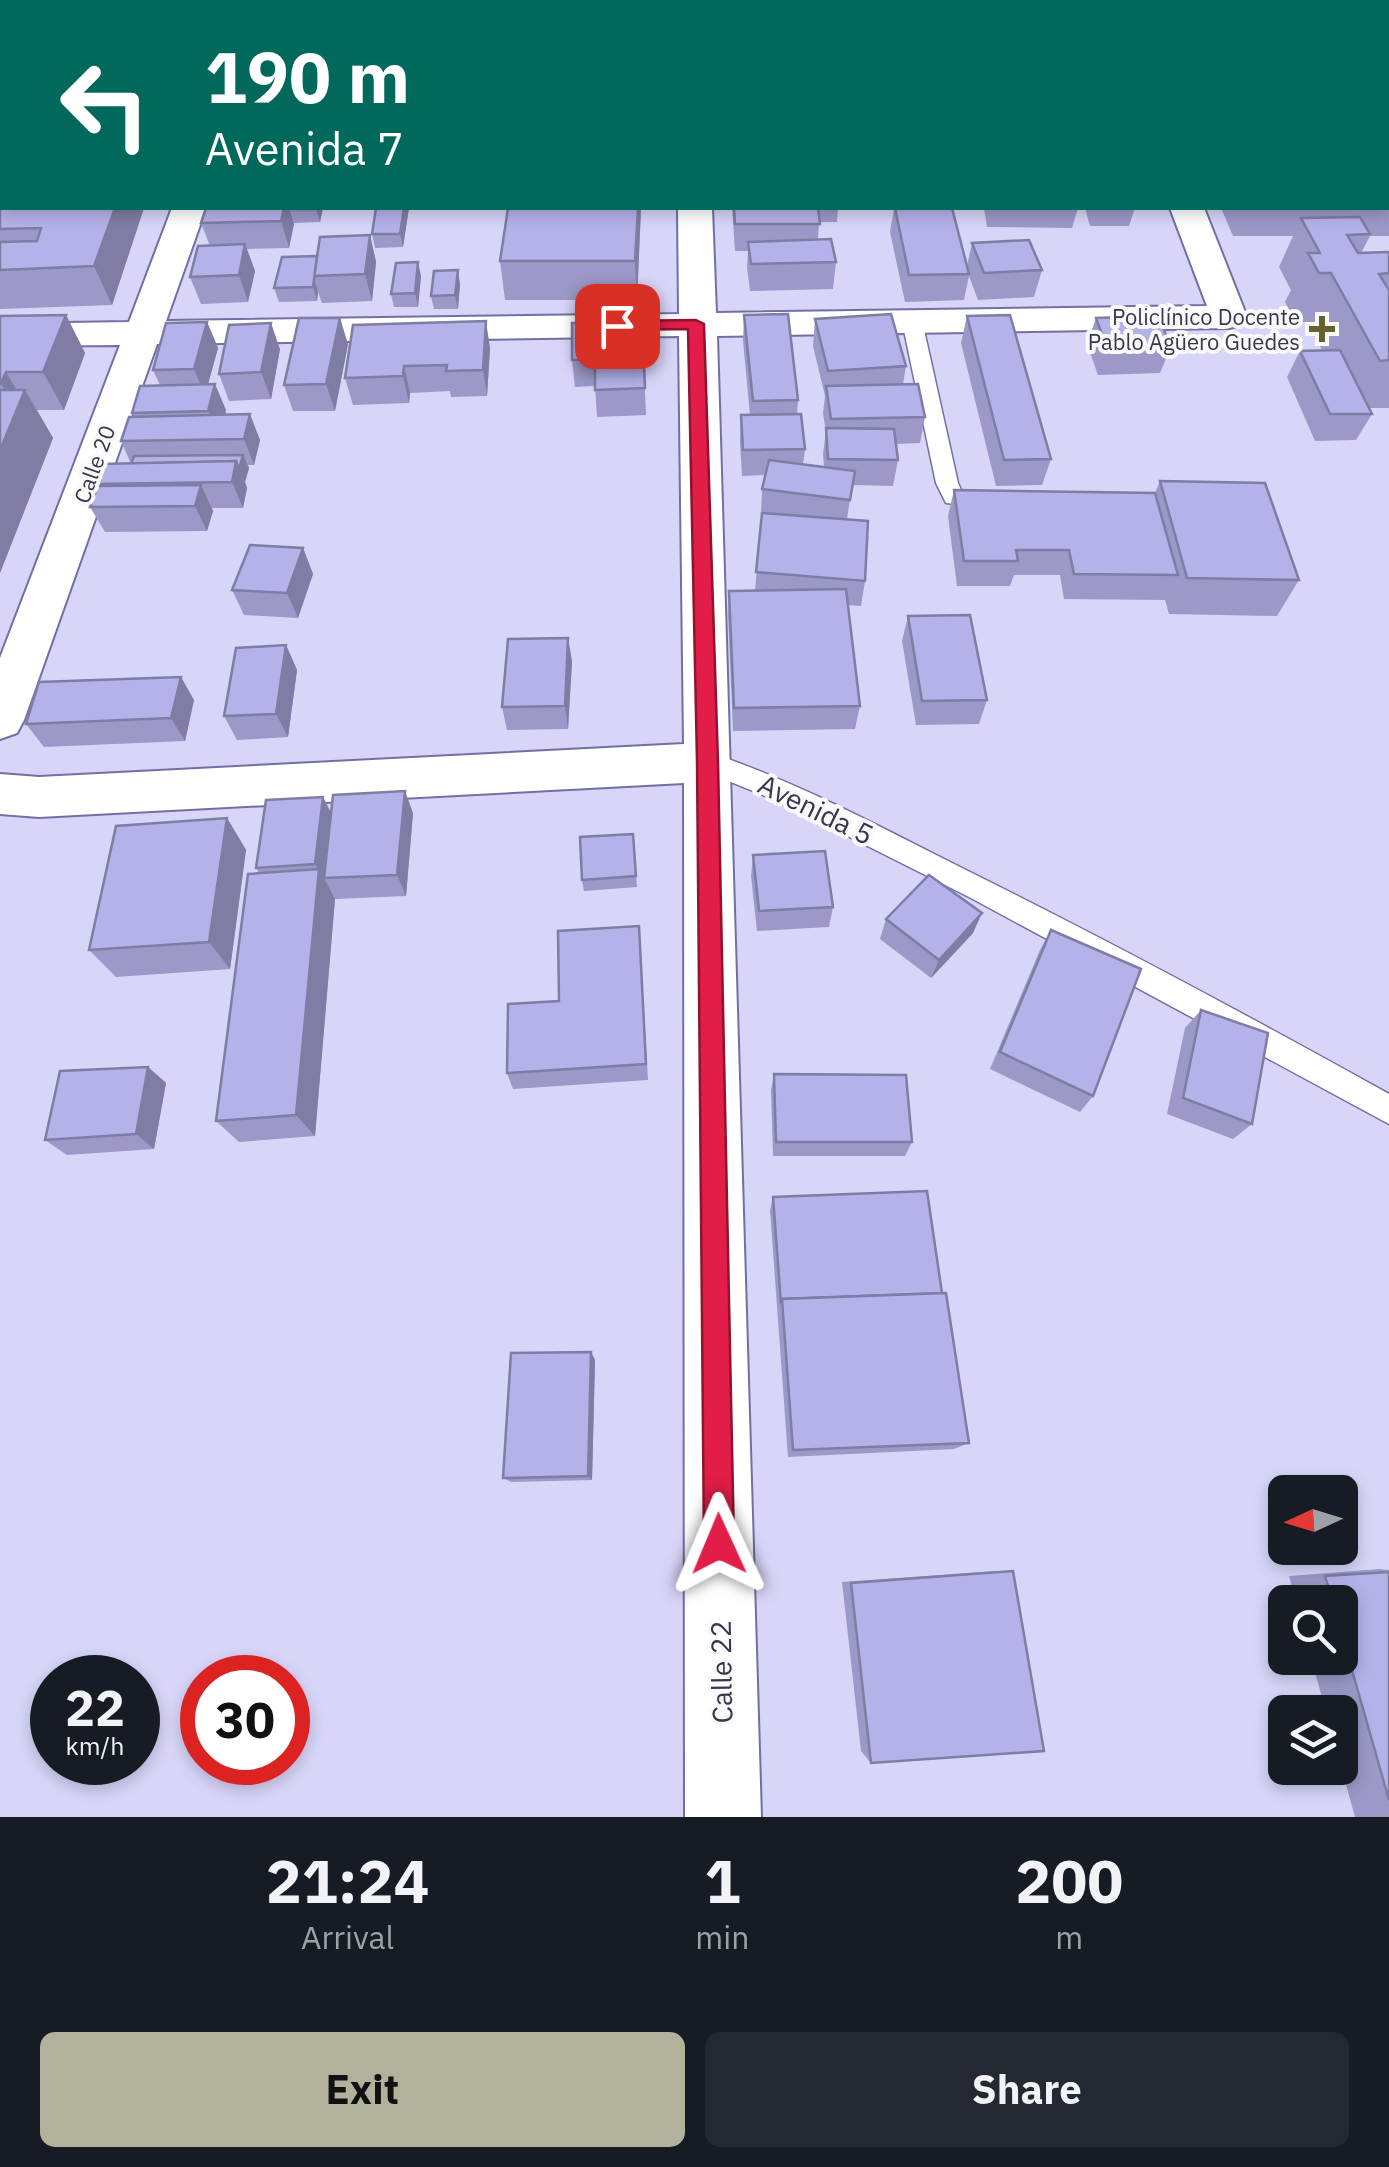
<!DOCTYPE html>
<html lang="en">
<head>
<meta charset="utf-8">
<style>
  :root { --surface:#171b24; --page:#242831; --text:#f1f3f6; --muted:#9ea1a6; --accent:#b2b29c }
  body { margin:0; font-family:"IBM Plex Sans",sans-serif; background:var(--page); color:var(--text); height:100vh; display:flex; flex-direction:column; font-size:38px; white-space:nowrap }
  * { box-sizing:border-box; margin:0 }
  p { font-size:32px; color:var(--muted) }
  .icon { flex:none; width:55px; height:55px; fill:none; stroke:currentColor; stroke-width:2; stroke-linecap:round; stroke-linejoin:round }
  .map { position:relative; height:1817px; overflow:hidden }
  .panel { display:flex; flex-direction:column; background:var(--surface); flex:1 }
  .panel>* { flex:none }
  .guide { position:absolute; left:0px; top:0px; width:1390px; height:210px; box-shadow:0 5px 15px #0003; background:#00695c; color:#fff; overflow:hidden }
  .needle { width:65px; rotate:266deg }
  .buttons { position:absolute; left:1268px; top:1475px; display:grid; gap:20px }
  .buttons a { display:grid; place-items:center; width:90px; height:90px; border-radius:15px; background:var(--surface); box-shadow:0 5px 15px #0003; font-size:50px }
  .speed { position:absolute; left:30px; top:1655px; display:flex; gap:20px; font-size:50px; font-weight:700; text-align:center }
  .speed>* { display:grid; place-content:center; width:130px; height:130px; border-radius:50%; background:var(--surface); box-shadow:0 5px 15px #0003; line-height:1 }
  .speed small { font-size:25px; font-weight:400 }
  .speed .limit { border:15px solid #d22; background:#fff; color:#111 }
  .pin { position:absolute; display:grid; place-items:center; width:85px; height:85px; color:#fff; margin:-42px; border-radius:20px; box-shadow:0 5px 15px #0006 }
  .me { position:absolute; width:110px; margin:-55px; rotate:359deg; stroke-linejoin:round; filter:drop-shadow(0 0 8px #0008) }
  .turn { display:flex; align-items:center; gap:35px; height:210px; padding:0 40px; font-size:45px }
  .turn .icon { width:130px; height:130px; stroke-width:2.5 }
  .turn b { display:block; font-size:70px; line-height:85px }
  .eta { display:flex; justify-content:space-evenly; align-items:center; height:170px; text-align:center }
  .eta b { font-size:60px; font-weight:800; line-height:70px }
  .primary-button { display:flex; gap:20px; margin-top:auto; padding:20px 40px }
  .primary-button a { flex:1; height:115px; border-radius:15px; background:var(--accent); color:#111; font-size:40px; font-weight:800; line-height:115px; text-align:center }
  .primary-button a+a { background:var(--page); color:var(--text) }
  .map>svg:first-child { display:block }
</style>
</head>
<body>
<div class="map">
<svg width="1389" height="1817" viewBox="0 0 1389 1817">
  <rect width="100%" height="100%" fill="#d7d5f8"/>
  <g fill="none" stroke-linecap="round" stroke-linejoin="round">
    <defs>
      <g id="lane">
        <path d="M912,315L922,321L958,483L962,492L995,498L998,503L995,508L946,503L936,483L902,321Z"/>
        <path d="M708,752C795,781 876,825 958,866C1103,938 1247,1015 1389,1094V1124L971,898L780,802L699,769L695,762L699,755Z"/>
      </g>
      <g id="street">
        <rect x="250" y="0" width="28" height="2"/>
        <rect x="677" y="0" width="28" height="2"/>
        <path d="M1094,0H1122L1123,2H1095Z"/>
        <path d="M172,208H206L166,321L679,314L678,208H712L716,313L1207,306L1170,208H1204L1247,317L1242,325L1229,328L717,336L761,1817H685L684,783L39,817L0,814V774L39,777L684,744L679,336L157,344L24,720L17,733L0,739V658L120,345L0,346V324L129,322Z"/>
      </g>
      <g id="secondary">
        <rect x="1388" y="56" width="1" height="18"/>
        <path d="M0,71L2,72V91H0Z"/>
      </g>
    </defs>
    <use href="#lane" stroke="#736fa3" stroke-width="3"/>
    <use href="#street" stroke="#736fa3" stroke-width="4"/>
    <use href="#secondary" stroke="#736fa3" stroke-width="4"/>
    <use href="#lane" fill="#fff" fill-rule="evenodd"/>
    <use href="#street" fill="#fff" fill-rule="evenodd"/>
    <use href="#secondary" fill="#fff" fill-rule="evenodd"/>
  </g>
  <g fill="#9c99c9">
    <path d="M0,0H20L21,2H2V63H0Z"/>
    <path d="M105,0H221L220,2H106Z"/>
    <rect x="698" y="0" width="89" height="2"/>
    <path d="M1126,0H1207L1206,2H1127Z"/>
    <path d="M1339,0H1381L1383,2H1338Z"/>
    <path d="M1388,9L1389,11V52H1388Z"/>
    <path d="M0,84H2V146L0,147Z"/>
    <path d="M1388,102L1389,105V236H1370L1361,253L1389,251V408H1369L1372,414L1356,440L1315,441L1287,377L1300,351L1322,350L1307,322H1296L1285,302L1291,290L1279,267L1293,236H1233L1221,208H1388Z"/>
    <path d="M0,201L144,208L112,305L0,309Z"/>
    <path d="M206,208H323L320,222L294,223L289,248L247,249L255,271L248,302L201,304L190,277L210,246L201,223Z"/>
    <path d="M409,208L403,247L375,248L372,234Z"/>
    <path d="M641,208L637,300H505L500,261Z"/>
    <path d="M732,208H838L837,222H819L818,239L836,262L833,289L750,291L747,268L748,251H735Z"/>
    <path d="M894,208H952L967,266L972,243L1042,270L1034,297L978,300L969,276L964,300L905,302L890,232Z"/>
    <path d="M984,208H1078L1072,228L987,227Z"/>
    <path d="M1085,208H1135L1129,226H1090Z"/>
    <path d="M370,235L376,262L372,301L322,303L318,292L317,301L279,302L274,288L317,256Z"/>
    <path d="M421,276L418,307H394L391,294Z"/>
    <path d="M460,284L458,309H434L431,296Z"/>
    <path d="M66,315L85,353L64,410H37L53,438L0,573V316Z"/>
    <path d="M744,315L798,400L797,414L805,449L803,465L824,467L823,454L826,432L823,413L825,396L813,346L815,319L906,366L903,384L925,417L920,443L896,444L898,460L893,486L852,485L847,519L865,581L861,606L848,605L860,706L855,729L733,731L728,615L729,591L755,590L762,515L761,514L762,489L765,475L742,476L740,441L741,415H750L743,341Z"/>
    <path d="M967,316L1051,459L1042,485L996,486L961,343Z"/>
    <path d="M1096,318L1171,347L1160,373L1098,375L1087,344Z"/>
    <path d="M642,321L646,415L597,417L595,386L575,387L572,360Z"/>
    <path d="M207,322L218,348L208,384L226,410L225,414L260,440L254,465H248L249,468L245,482L247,488L243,508H212L213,511L207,531L105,532L90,507L96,490L93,484L131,464L121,441L134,416L132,413L160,385L153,370Z"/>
    <path d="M348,344L335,411H293L284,385Z"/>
    <path d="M490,348L487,396L451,397L450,391L410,393L409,403L353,405L345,378Z"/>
    <path d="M280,349L271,399L229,401L219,374Z"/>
    <path d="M1160,481L1299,580L1277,616L1169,614L1165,600L1064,599L1060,575H1014L1010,586H957L948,516L954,490L1155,493Z"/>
    <path d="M303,548L313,574L298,618L244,615L232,590Z"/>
    <path d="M908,616L987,700L979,724L916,725L902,641Z"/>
    <path d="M568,638L572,662L568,729L507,730L502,707Z"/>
    <path d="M286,645L297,670L288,737L237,740L224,716Z"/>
    <path d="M194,700L185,741L44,747L26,724Z"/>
    <path d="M323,797L331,813H413L406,896L335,899L315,1136L239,1142L216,1121L259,873L256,868Z"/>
    <path d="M227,818L246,850L230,969L116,977L89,950Z"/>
    <path d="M633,834L637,887L584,891L582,880Z"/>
    <path d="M753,855L833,907L829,927L757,931L751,876Z"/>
    <path d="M886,919L973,933L931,978L880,939Z"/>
    <path d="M639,926L648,1080L513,1089L507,1073Z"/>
    <path d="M1051,930L1093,1096L1080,1112L990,1069L1040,950Z"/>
    <path d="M1201,1010L1252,1124L1233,1139L1167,1114L1185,1028Z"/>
    <path d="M148,1067L166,1083L154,1149L67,1155L45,1140Z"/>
    <path d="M774,1074L912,1142L905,1156H773L771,1090Z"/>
    <path d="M773,1197L942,1293L969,1443L954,1449L788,1457L770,1210Z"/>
    <path d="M591,1352L595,1360L592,1480L511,1482L503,1478Z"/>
    <path d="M1379,1569L1389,1570V1817H1355L1340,1763V1712H1326L1311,1658H1340V1602H1296L1289,1576Z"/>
    <path d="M995,1571H1013L871,1763L861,1751L842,1582Z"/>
  </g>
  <g fill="#7f7da4">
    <path d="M6,0H20L21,2H5Z"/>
    <path d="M115,208H144L112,305L94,266Z"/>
    <path d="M284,208H289L294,224L289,248L281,221Z"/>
    <path d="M316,208H323L320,222L316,209Z"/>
    <path d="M404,208H409L403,247L400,234Z"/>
    <path d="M638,208H641L637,300L635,261Z"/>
    <path d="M370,235L376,262L372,301L365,274Z"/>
    <path d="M245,244L255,271L248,302L239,275Z"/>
    <path d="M418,262L421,276L418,307L415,293Z"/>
    <path d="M458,270L460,284L458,309L455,295Z"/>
    <path d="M314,278L318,292L317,301L313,287Z"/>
    <path d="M66,315L85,353L64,410L43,372Z"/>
    <path d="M340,318L348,344L335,411L326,384Z"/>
    <path d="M486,321L490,348L487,396L483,370Z"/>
    <path d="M207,322L218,348L205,395L194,369Z"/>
    <path d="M271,323L280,349L271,399L261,372Z"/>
    <path d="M404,366L410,393L409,403L403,376Z"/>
    <path d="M6,372L22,399L25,390L53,438L0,573V450L17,411L1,384Z"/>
    <path d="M215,384L226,410L220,437L208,411Z"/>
    <path d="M250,414L260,440L254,465L244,439Z"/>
    <path d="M243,455L249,468L245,482L247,488L243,508L232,482L236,461Z"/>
    <path d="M201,485L213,511L207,531L195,506Z"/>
    <path d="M303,548L313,574L298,618L287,593Z"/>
    <path d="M568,638L572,662L568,729L565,706Z"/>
    <path d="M286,645L297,670L288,737L276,714Z"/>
    <path d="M181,677L194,700L185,741L171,718Z"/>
    <path d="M405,791L413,813L406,896L397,875Z"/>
    <path d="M323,797L334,819L324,878L335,899L315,1136L296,1115L319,872L315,864Z"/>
    <path d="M227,818L246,850L230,969L209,942Z"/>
    <path d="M982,913L973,933L931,978L939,960Z"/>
    <path d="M148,1067L166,1083L154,1149L136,1134Z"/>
    <path d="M591,1352L595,1360L592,1480L588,1476Z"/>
  </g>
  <g fill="#b5b2ea" stroke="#7f7da4" stroke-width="2.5">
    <path d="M0,0H6L5,2H2L0,10H2V37H0Z"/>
    <path d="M29,0H75L74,2H27Z"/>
    <path d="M108,0H146L144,2H107Z"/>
    <path d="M179,0H205L204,2H178Z"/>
    <path d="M294,0H369L368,2H293Z"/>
    <path d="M399,0H644V2H398Z"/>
    <path d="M879,0H927L928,2H880Z"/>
    <path d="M979,0H1027L1028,2H980Z"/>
    <path d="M1225,0H1258L1260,2H1227Z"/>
    <path d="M1354,0H1381L1383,2H1355Z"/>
    <rect x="0" y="89" width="2" height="19"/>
    <path d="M1388,102L1389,105V146H1388Z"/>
    <rect x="1388" y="166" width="1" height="32"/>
    <path d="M0,201H2V208H115L94,266L0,270V242L37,241L41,228L0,229Z"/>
    <path d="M206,208H284L281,221L201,223Z"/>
    <path d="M289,208H316V209H290Z"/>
    <path d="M376,208H404L400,234H372Z"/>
    <path d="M508,208H638L635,261H500Z"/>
    <path d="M734,208H818L820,224H735Z"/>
    <path d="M895,208H952L969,274L909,275Z"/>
    <path d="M1360,217L1370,234L1347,235L1358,253L1389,252V273L1379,274L1389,290V360L1380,361L1331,273H1319L1308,253H1320L1301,218Z"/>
    <path d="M370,235L365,274L314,276L320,237Z"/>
    <path d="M831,239L836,262L751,264L748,242Z"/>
    <path d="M1029,240L1042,270L984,273L972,243Z"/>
    <path d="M245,244L239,275L190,277L198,246Z"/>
    <path d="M317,256L313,287L274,288L282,257Z"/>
    <path d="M418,262L415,293L391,294L396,263Z"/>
    <path d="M458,270L455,295L431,296L434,271Z"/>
    <path d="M788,314L798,400L753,401L744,315Z"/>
    <path d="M891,314L906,366L828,371L815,319Z"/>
    <path d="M66,315L43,372H6L0,385V316Z"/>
    <path d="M1010,315L1051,459L1004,460L967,316Z"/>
    <path d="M1158,316L1171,347L1107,348L1096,318Z"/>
    <path d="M299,318H340L326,384L284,385Z"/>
    <path d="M486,321L483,370L446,371L447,365L404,366L403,376L345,378L353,325Z"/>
    <path d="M642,321L645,388L595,390V359L572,360V323Z"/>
    <path d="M207,322L194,369L153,370L166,323Z"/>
    <path d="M271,323L261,372L219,374L229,325Z"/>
    <path d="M1340,350L1372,414H1330L1300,351Z"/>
    <path d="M215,384L208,411L132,413L140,386Z"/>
    <path d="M918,384L925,417L831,419L826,386Z"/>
    <path d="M0,390H25L0,450Z"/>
    <path d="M250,414L244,439L121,441L129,417Z"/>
    <path d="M801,414L805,449L743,450L741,415Z"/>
    <path d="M826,428L894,429L898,460L828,459Z"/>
    <path d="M243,455L239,469L236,461L131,464L134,456Z"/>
    <path d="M769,460L855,471L850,500L762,489Z"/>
    <path d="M236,461L232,482L93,484L100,464Z"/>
    <path d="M1160,481L1265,483L1299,580L1187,578Z"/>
    <path d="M201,485L195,506L90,507L98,486Z"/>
    <path d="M954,490L1155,493L1178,575L1074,574L1069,550H1016L1018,561H964Z"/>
    <path d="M762,513L868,521L865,581L756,572Z"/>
    <path d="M250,545L303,548L287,593L232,590Z"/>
    <path d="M846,589L860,706L734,708L729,591Z"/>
    <path d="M970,615L987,700L922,701L908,616Z"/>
    <path d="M568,638L565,706L502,707L508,639Z"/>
    <path d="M286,645L276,714L224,716L236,648Z"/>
    <path d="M181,677L171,718L26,724L39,682Z"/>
    <path d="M405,791L397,875L324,878L333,795Z"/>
    <path d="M323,797L315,864L256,868L266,800Z"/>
    <path d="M227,818L209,942L89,950L116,826Z"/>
    <path d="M633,834L636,876L582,880L580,837Z"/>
    <path d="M825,851L833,907L759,911L753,855Z"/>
    <path d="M319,869L296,1115L216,1121L248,874Z"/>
    <path d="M929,875L982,913L939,960L886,919Z"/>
    <path d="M639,926L646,1064L507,1073L508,1004L559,1001L558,931Z"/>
    <path d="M1051,930L1141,969L1093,1096L1000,1052Z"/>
    <path d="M1201,1010L1268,1033L1252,1124L1183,1098Z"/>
    <path d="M148,1067L136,1134L45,1140L60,1071Z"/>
    <path d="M774,1074L906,1075L912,1142H776Z"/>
    <path d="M927,1191L942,1293L782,1299L781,1304L773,1197Z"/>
    <path d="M946,1293L969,1443L793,1450L782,1299Z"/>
    <path d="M591,1352L588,1476L503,1478L511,1353Z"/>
    <path d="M1013,1571L1044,1751L871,1763L851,1583Z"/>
    <path d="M1389,1572V1800L1340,1628V1602H1333L1325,1576Z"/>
  </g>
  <path fill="#e11d48" stroke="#92132f" stroke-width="2.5" d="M696,320L704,324L718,762L734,1544L730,1554L719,1559L708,1554L704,1544L697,762L688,329L617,330L609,326L617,321Z"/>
  <path fill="#64622f" stroke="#fafafa" stroke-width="4" d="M1317 314h10v10h10v10h-10v10h-10v-10h-10v-10h10z"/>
  <g text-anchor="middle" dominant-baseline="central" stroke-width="8" stroke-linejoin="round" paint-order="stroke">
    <g font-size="22" fill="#38364d" stroke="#fafafa" text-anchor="end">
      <text x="1300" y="316">Policlínico Docente<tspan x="1300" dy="25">Pablo Agüero Guedes</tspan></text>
    </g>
    <g font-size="22" fill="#38364d" stroke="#fafafa">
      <text transform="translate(94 464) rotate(-70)">Calle 20</text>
    </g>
    <g font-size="28" fill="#38364d" stroke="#fafafa">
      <text transform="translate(816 809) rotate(26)">Avenida 5</text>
      <text transform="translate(721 1672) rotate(-91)">Calle 22</text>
    </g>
  </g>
</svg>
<div class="buttons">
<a><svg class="needle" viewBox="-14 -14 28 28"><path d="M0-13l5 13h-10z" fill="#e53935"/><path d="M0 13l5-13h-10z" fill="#9ea1a6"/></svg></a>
<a><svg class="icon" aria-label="search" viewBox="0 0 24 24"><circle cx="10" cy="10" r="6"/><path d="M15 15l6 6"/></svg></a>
<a><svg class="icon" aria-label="layers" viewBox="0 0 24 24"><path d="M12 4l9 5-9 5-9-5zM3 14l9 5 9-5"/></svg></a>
</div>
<div class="speed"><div>22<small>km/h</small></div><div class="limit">30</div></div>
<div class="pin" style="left:617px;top:326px;background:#d93025"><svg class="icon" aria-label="arrive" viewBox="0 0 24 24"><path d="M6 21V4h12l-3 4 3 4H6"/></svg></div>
<svg class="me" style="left:719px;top:1544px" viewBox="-20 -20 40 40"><path d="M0-17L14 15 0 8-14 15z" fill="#e11d48" stroke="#fff" stroke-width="4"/></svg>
<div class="guide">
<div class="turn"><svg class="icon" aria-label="left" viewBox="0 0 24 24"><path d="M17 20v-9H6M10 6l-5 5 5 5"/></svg><div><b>190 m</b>Avenida 7</div></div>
</div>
</div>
<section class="panel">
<div class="eta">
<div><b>21:24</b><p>Arrival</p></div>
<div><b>1</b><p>min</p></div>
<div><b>200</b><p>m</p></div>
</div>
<div class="primary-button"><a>Exit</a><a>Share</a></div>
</section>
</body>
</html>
